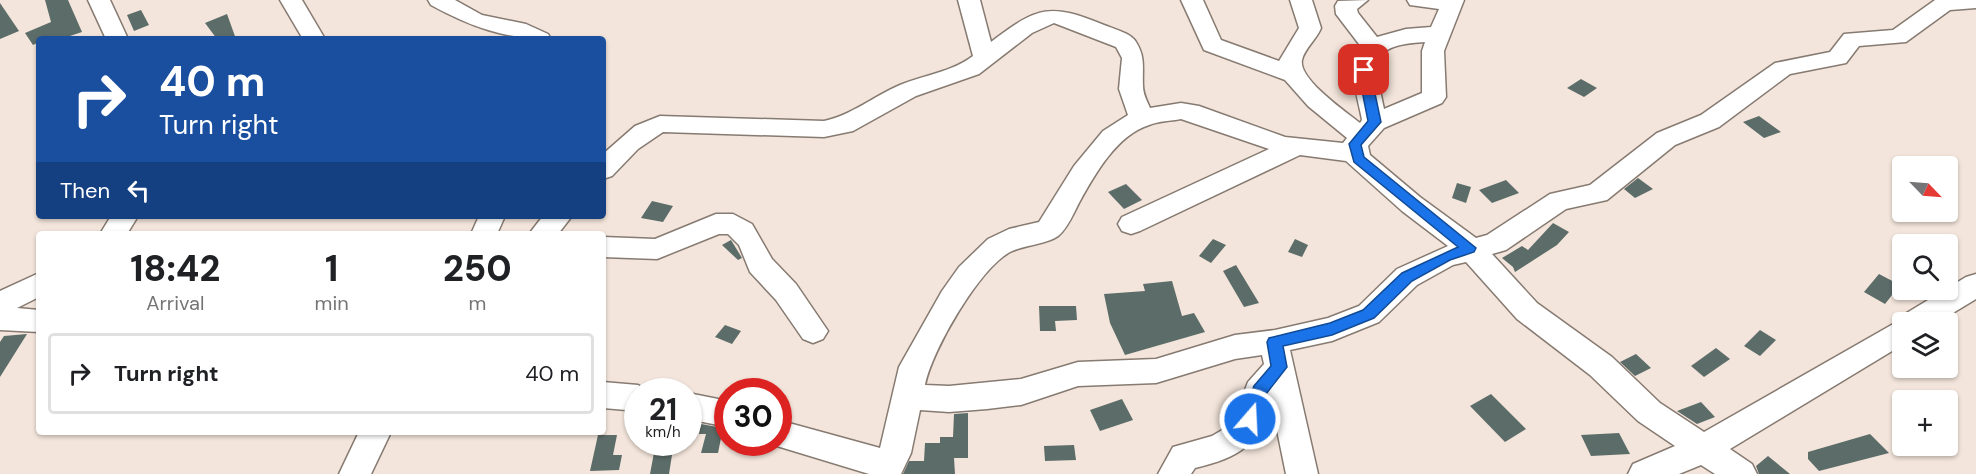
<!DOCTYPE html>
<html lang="en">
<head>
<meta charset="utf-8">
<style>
  :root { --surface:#fff; --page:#f2f2f2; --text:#202124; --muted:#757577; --line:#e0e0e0 }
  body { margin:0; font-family:"DM Sans",sans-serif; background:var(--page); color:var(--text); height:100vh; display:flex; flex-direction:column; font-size:22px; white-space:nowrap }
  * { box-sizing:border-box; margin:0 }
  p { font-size:20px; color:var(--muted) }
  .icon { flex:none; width:33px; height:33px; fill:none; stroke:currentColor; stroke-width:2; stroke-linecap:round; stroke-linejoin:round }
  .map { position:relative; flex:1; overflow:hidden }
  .sheet { position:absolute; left:36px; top:231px; width:570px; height:204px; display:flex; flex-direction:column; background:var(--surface); border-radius:6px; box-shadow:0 2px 4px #0004 }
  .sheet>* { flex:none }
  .guide { position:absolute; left:36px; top:36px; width:570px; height:183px; border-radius:6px; box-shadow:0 2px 4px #0004; background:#1a4fa0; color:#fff; overflow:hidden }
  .needle { width:39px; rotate:115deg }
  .fabs { position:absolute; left:1892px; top:156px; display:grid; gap:12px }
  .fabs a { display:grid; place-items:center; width:66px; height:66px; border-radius:6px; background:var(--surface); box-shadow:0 2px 4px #0004; font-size:30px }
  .speed { position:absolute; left:624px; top:378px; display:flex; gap:12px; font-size:30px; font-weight:700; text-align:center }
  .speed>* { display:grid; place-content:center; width:78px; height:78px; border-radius:50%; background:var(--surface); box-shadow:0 2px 4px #0004; line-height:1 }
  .speed small { font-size:15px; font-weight:400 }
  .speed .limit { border:9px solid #d22; background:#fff; color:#111 }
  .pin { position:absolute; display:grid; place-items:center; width:51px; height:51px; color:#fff; margin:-26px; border-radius:12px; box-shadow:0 3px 9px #0006 }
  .me { position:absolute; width:66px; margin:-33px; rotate:19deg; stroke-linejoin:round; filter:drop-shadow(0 0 4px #0008) }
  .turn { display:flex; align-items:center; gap:21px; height:126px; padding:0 24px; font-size:27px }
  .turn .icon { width:78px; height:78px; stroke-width:2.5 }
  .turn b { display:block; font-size:42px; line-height:51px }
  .then { display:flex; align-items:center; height:57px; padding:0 24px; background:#0003; gap:12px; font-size:22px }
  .eta { display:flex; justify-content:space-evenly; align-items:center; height:102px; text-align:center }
  .eta b { font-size:36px; font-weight:800; line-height:42px }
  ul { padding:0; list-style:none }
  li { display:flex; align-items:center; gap:18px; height:81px; margin:0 12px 9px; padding:0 12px; border:3px solid var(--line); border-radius:6px }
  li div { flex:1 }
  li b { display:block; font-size:22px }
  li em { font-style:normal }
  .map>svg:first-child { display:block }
</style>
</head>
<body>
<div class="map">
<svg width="1976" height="474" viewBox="0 0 1976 474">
  <rect width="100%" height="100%" fill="#f3e5db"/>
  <g fill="#5c6c68">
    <path d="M45,0H68L82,32L61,39H39V42L33,45L25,33L51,22Z"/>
    <path d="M0,3L19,31L0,39Z"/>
    <path d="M141,10L149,25L134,31L127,15Z"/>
    <path d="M227,14L236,39H217L205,23Z"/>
    <path d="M1581,79L1597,88L1584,97L1567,88Z"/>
    <path d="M1759,116L1781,132L1764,138L1743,122Z"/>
    <path d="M1638,178L1653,189L1635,198L1624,189Z"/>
    <path d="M1506,180L1519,193L1492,203L1479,190Z"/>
    <path d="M1457,183L1471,187L1466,203L1452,198Z"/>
    <path d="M1126,184L1142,200L1124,209L1108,192Z"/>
    <path d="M652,201L673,206L663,222L641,218Z"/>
    <path d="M1553,223L1569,232L1557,245L1515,272L1513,267L1502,258L1522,246L1528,250Z"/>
    <path d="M1213,239L1226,245L1211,263L1199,256Z"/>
    <path d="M1295,239L1308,245L1302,257L1288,252Z"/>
    <path d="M731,240L742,258L738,260L722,245Z"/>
    <path d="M1236,265L1259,303L1244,307L1223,271Z"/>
    <path d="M1879,274L1900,285L1885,304L1864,292Z"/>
    <path d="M1172,281L1182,316L1194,313L1205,332L1125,355L1110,323L1104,294L1145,291L1143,284Z"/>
    <path d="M1039,306H1076L1077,320L1055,321L1056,331H1040Z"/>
    <path d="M725,325L741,331L732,344L715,337Z"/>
    <path d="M1760,330L1776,340L1760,356L1744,346Z"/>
    <path d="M27,334L0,377V342L4,336Z"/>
    <path d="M1716,348L1730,359L1704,377L1691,366Z"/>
    <path d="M1636,354L1651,368L1635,376L1620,362Z"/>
    <path d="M1491,394L1526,429L1505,442L1470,406Z"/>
    <path d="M1122,399L1133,420L1100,431L1090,410Z"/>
    <path d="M1701,402L1715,417L1697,424L1677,411Z"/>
    <path d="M968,413V458H954L955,474H903L909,461H924L925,443H940V437H953L954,414Z"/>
    <path d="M701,424L723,428L718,453H701L706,434H699Z"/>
    <path d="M1619,433L1630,454L1591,456L1581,435Z"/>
    <path d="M1870,434L1889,453L1819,471L1808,459V452Z"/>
    <path d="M598,435H617L613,455H622L619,470L590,471Z"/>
    <path d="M656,442H674L669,474H650Z"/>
    <path d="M1074,445L1076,460L1045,461L1044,446Z"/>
    <path d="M1768,456L1790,474H1759L1756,466Z"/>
  </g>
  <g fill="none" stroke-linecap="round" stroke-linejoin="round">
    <defs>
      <g id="minor">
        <path d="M88,0H110L128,39H106Z"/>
        <path d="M280,0H302L325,39H303Z"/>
        <path d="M428,0H455L482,15L526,24L548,34L551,39C505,39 471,27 431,5Z"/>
        <path d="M958,0H980L991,42C1038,6 1050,3 1104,25C1114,29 1131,33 1136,42C1146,58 1142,69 1143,86C1143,94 1147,101 1150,108L1181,103L1199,106L1285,137L1343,143L1347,138L1308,106L1285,80L1204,50L1181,0H1203L1221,40L1279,61L1299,28L1290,0H1312L1321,28C1317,39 1304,49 1302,60C1298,79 1346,112 1360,123L1362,120C1358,96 1346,70 1362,48L1336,14L1335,6L1338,1L1368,0L1357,9L1358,13L1377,37L1406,29L1431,27L1439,9L1410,5L1407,0H1464L1444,51L1446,97L1442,103L1384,128L1368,146L1370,155L1420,197L1476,238L1487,235L1550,194L1590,185L1657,133L1701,115L1775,63L1830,52L1844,34L1893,30L1935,0H1976V8L1950,10L1906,42L1859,46L1846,63L1790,74L1719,127L1675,145L1607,200L1566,209L1506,250L1492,254L1537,303L1612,357L1660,403L1704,432L1902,319L1905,314L1966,277L1976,274V299L1938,322H1902V345L1730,449L1752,464L1757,474H1715L1701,465L1679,474H1628L1633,464L1675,446L1638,421L1590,375L1517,319L1466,262L1453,265L1417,285L1379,322L1332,341L1290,350L1318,474H1286L1271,401C1257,447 1240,457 1195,468L1191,474H1158L1173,447L1212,436L1224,429L1236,413L1248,382L1264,364L1262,355L1235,359L1156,383L1078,386L1021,405L987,409L949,412L920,410L911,453L901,474H869L767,443L778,442V420L880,448L899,367L942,291L959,267L988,239L1009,229L1039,222L1074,166L1103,131L1128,115L1119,89L1122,58L1116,47L1054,23L1032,33L979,74L916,96L853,131L824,137L663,132L638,149L612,176L603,179V154L635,126L660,116L824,121C852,115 874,96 900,85C924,75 952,72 973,56ZM1425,42L1422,51V93L1384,109C1374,62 1368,45 1425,42ZM1181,119L1269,149L1122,217L1118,224L1122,231L1131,234L1140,231L1300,155L1346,161L1402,211L1448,246L1397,269L1359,306L1328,318L1275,330L1235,335L1156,359L1078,362L1021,379L949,386L925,385C932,350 979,269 1010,252C1024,245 1048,244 1058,236C1068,228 1074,212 1080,201C1095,174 1117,135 1149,125C1159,121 1171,121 1181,119Z"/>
        <path d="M716,214H733L752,224L772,259L796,284L828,331L823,339L813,343L803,339L776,300L750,272L739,245L728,234H719L657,259L603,257V237L655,239Z"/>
        <path d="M111,216H138L127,234H100Z"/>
        <path d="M479,216H505L497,234H471Z"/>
        <path d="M543,216H572L558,234H529Z"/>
        <path d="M39,273V297L17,308L39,310V332L0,330V291Z"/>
        <path d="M603,382L638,385L650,392H638V411L603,408Z"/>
        <path d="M688,393L728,401V427L688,419Z"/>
        <path d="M359,432H391L371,474H339Z"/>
      </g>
    </defs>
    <use href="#minor" stroke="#867a71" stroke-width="3"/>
    <use href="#minor" fill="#fff" fill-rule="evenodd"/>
  </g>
  <path fill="#1a73e8" stroke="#114b97" stroke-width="1.5" d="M1364,66L1370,70L1381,122L1361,145L1364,157L1476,248L1474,252L1450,260L1412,281L1374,318L1332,335L1283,346L1287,367L1266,394L1255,424H1244L1242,419L1254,386L1271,366L1267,342L1269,338L1330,323L1363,310L1402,273L1458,247L1354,162L1349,144L1368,121L1358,70Z"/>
</svg>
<div class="fabs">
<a><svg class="needle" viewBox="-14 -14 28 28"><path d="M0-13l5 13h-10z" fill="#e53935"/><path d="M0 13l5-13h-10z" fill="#757577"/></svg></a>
<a><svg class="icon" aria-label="search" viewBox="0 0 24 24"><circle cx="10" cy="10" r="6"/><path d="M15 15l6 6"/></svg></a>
<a><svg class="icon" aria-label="layers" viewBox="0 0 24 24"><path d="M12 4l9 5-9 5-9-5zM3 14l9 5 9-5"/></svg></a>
<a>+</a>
</div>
<div class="speed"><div>21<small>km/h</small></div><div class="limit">30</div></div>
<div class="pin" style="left:1364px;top:70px;background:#d93025"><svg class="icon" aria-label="arrive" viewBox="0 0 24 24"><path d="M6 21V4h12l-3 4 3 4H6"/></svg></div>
<svg class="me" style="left:1250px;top:419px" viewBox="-20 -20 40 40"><circle r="17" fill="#1a73e8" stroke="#fff" stroke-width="3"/><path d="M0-11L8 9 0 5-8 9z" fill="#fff"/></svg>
<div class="guide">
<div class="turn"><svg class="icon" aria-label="right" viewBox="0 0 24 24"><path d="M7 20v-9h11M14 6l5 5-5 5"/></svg><div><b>40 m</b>Turn right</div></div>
<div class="then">Then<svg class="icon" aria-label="left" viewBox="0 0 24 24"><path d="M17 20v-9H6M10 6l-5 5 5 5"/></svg></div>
</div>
<section class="sheet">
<div class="eta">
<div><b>18:42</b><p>Arrival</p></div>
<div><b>1</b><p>min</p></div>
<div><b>250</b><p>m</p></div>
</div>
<ul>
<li><svg class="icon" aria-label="right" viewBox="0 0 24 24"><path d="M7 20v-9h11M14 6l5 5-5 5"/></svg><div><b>Turn right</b></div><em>40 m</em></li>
</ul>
</section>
</div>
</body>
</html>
